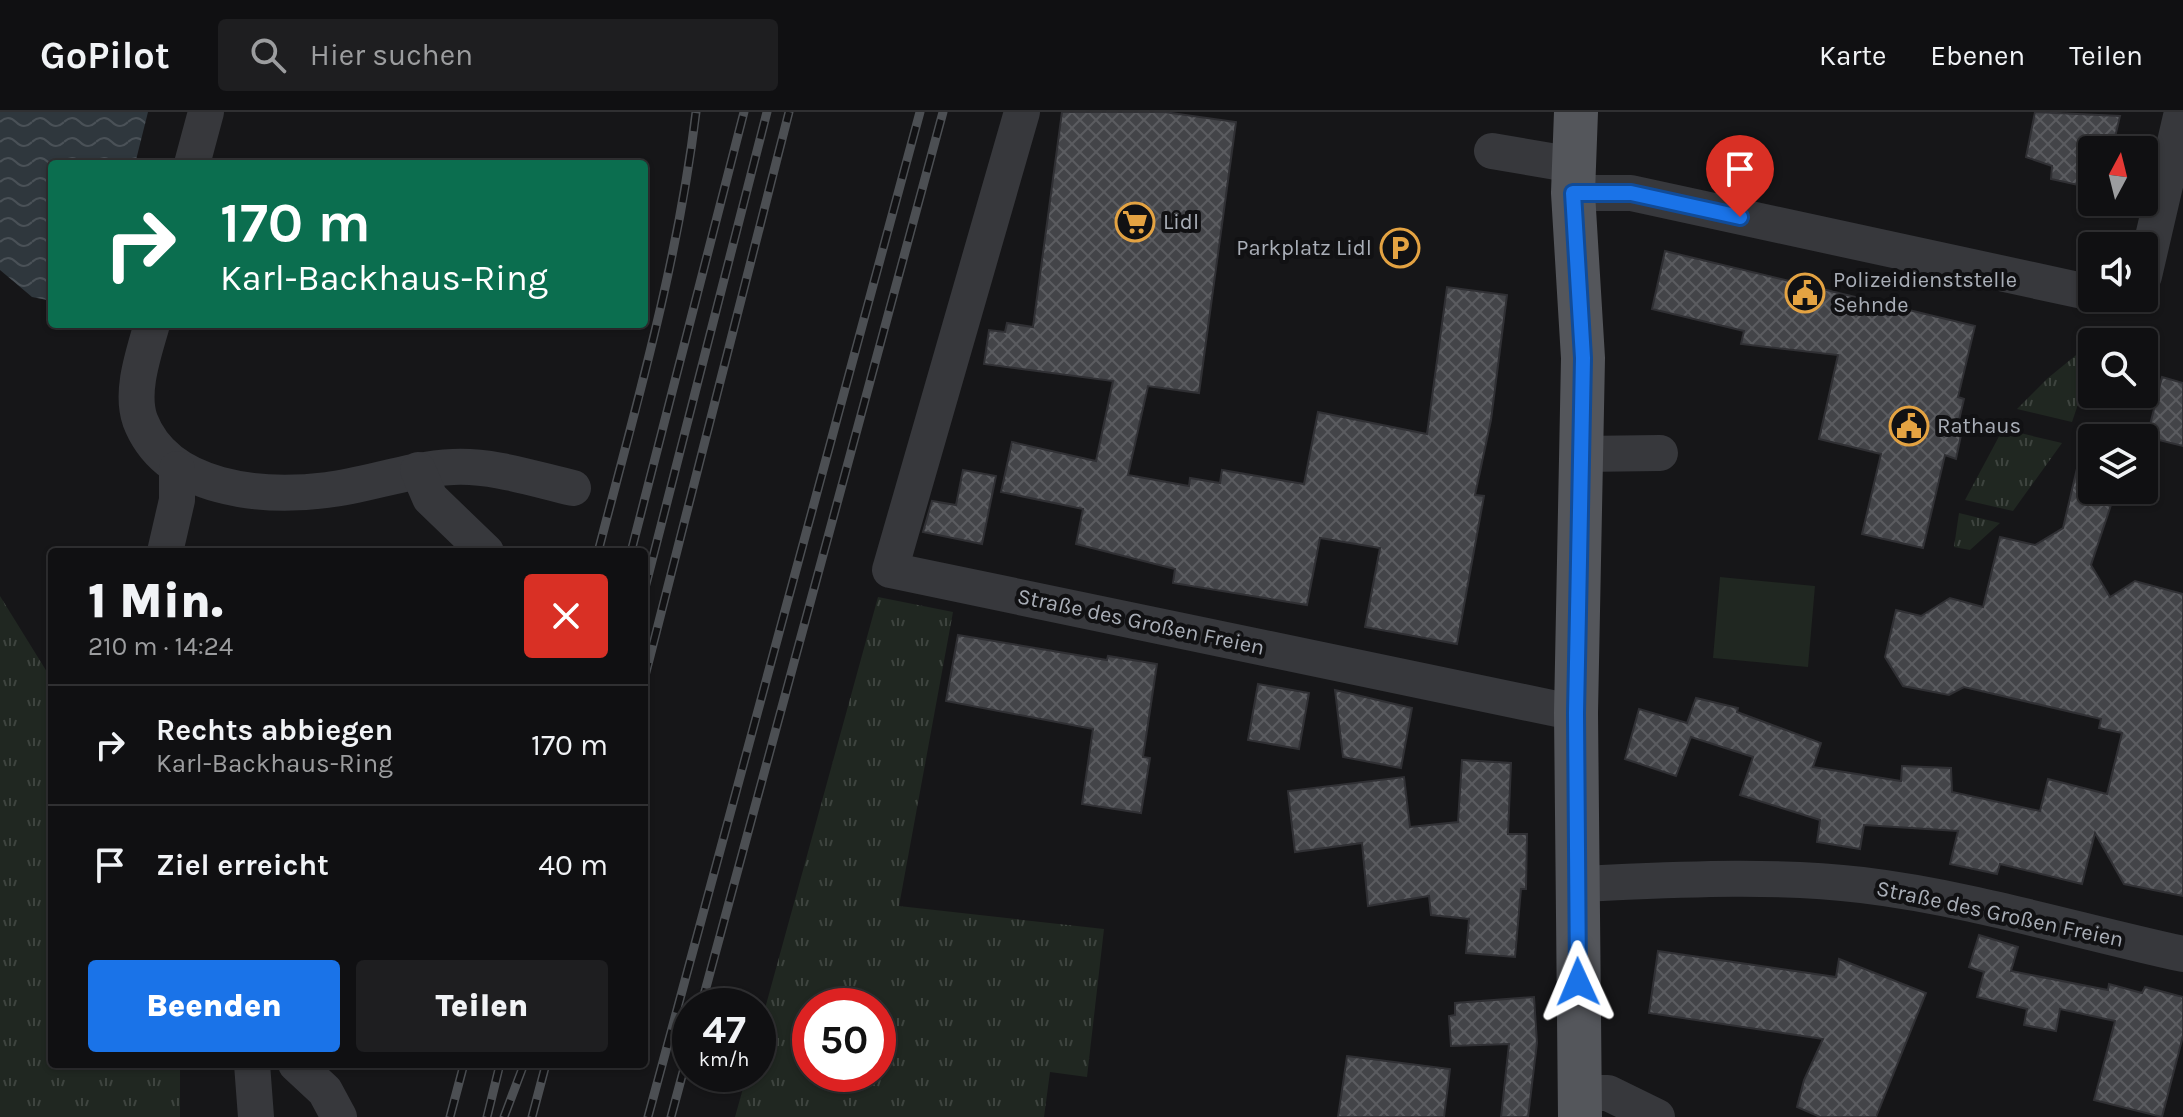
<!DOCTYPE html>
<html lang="de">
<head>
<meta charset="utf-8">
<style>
  :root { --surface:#101012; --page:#1e1e20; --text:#f1f3f6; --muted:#9c9d9f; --line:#303032; --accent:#1a73e8 }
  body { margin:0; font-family:Karla,sans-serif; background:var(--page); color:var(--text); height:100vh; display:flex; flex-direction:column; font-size:30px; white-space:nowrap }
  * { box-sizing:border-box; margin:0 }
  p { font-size:26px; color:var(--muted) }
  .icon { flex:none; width:44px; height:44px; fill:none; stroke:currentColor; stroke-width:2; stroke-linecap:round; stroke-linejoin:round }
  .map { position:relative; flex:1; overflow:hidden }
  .details { position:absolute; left:48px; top:436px; width:600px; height:520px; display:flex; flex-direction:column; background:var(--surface); border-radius:8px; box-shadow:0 2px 6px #0004,0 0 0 2px var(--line) }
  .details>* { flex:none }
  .hud { position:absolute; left:48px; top:48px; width:600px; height:168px; border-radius:8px; box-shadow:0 2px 6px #0004,0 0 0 2px var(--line); background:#0b6e4f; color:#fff; overflow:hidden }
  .needle { width:52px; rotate:7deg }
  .buttons { position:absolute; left:2078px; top:24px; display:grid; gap:16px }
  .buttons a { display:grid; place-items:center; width:80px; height:80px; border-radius:8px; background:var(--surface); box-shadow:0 2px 6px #0004,0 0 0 2px var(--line); font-size:40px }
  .speed { position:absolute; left:672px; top:876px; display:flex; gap:16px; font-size:40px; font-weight:700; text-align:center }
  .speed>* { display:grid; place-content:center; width:104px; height:104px; border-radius:50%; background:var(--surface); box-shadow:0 2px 6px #0004,0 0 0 2px var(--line); line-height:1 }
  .speed small { font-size:20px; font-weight:400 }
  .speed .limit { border:12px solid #d22; background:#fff; color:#111 }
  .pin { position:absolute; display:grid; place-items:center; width:68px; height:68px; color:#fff; margin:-82px -34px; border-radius:50% 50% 50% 0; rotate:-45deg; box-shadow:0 0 8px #0007 }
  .pin .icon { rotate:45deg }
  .me { position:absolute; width:88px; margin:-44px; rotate:359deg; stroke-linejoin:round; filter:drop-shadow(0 0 6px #0008) }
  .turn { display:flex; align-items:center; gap:28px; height:168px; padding:0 40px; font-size:36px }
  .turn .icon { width:104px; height:104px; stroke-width:2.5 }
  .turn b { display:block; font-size:56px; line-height:68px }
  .round { display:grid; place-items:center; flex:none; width:84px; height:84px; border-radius:8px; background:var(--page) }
  .headline { display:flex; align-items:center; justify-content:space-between; height:136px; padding:0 40px }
  h1 { font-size:48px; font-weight:800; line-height:60px }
  .primary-button { display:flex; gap:16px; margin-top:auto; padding:16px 40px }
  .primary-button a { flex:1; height:92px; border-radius:8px; background:var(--accent); color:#fff; font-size:32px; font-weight:800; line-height:92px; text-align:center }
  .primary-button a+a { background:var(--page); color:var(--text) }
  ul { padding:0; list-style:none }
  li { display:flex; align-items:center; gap:24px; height:120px; padding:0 40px; border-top:2px solid var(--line) }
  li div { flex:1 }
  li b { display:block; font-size:30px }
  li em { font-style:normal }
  header { display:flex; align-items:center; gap:48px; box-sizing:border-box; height:112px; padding:0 40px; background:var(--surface); border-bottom:2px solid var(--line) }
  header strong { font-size:38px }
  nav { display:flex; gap:44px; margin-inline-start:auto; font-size:28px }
  .search { width:560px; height:72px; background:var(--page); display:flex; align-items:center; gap:20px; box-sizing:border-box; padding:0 28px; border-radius:8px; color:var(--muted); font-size:30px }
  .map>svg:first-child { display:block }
</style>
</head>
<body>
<header>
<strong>GoPilot</strong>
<div class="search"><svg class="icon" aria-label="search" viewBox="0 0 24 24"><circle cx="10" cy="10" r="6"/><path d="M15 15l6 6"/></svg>Hier suchen</div>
<nav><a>Karte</a><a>Ebenen</a><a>Teilen</a></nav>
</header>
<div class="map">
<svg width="2183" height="1005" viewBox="0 0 2183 1005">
  <defs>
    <pattern id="grass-tufts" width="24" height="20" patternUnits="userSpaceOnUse" patternTransform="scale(2)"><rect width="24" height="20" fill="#202721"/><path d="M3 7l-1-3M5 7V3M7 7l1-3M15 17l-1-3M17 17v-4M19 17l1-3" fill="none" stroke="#3e443f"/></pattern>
    <pattern id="water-waves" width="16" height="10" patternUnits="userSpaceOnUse" patternTransform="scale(2)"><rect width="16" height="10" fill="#2f373d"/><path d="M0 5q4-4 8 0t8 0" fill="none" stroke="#4a5157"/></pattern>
    <pattern id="building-cross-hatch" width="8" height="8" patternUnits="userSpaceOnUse" patternTransform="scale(2)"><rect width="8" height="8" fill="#434448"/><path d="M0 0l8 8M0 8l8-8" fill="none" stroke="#5b5c60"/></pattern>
  </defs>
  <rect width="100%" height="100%" fill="#161618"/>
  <g fill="url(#grass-tufts)" fill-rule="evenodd">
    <path d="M2081,239L2092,242V251L2072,310L2017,297L2048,266Z"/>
    <path d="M2003,317L2062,331L2013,399L1965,388Z"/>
    <path d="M1959,401L2000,411L1970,438L1954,435Z"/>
    <path d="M0,484L52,568V952H180V1005H0Z"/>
    <path d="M878,485L953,500L899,794L1104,817L1087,965L1050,960L1044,1005H735L747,962H758V922ZM810,894H878V962H810Z"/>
  </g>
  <path fill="#202721" d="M1720,465L1815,474L1808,555L1713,546Z"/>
  <path fill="url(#water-waves)" d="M0,0H148L135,52H52V189L32,185L0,158Z"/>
  <g fill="url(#building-cross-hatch)" stroke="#303034" stroke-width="2">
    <path d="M1062,0H1164L1236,10L1199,281L1148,274L1128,363L1189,374L1190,366L1220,371L1222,358L1304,372L1318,300L1427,322L1447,175L1507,183L1491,308L1475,383L1484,384L1457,532L1365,515L1380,436L1320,426L1307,493L1173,471L1175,457L1076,432L1083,397L1001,380L1012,330L1096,349L1113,269L984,252L989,218L1005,220L1007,211L1033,215Z"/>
    <path d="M2035,0L2120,4L2112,38H2092V76L2051,67L2052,54L2026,45Z"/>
    <path d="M1665,139L1975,214L1958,285L1964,287L1959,308L1964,309L1956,347L1945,343L1923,436L1862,422L1881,342L1819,327L1838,243L1741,232L1744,219L1652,197Z"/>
    <path d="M2162,265L2183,271V334L2147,325Z"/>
    <path d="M2079,348L2092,367V378H2100L2111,393L2091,453L2110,485L2135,469L2183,482V784L2124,772L2095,721L2082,772L2000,752L1997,762L1950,752L1958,719L1864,713L1860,737L1817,730L1820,708L1740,683L1753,645L1691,625L1676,664L1625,647L1639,597L1687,611L1696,586L1738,596L1737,600L1821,631L1813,655L1901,669L1902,654L1951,656L1952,680L2040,699L2048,667L2107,682L2122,621L2099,616L2101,607L1964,575L1949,583L1903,574L1885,545L1896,498L1921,504L1950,486L1983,495L2000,425L2035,433L2063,416Z"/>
    <path d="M963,358L996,364L982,432L923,420L932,389L956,393Z"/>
    <path d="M958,523L1107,548L1108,544L1157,552L1143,645L1150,646L1141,701L1082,692L1093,617L946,589Z"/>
    <path d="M1258,572L1309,581L1299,637L1248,628Z"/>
    <path d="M1335,578L1412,596L1401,656L1343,645Z"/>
    <path d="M1462,648L1511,651L1508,722H1527L1526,777H1521L1515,845L1466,841L1469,807L1431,803L1429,784L1368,794L1362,731L1295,740L1288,679L1404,665L1410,715L1458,710Z"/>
    <path d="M1979,823L2018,835L2011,859L2108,878L2109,872L2142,881L2145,875L2183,885V924L2162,1005L2094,988L2115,909L2060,897L2056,919L2024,913L2027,897L1977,885L1984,860L1969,855Z"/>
    <path d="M1658,839L1836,865L1839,847L1926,881L1876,1005H1820L1797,995L1804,968L1823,927L1649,901Z"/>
    <path d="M1534,885L1537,931L1528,1005H1501L1509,932L1451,934L1449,904L1455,903V891Z"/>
    <path d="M1347,944L1450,957L1444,1005H1338Z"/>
  </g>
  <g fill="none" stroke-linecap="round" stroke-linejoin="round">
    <g stroke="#37383c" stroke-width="36">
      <path d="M1022,0L890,458L1576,601"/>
      <path d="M1492,39L1574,53"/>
      <path d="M192,52L206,0"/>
      <path d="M1573,81H1631L2092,181"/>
      <path d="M2144,164L2182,0"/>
      <path d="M152,212C144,241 130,279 140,308C167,379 263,386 327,378C369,373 409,357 453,355C493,353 534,367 573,376"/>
      <path d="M1581,342L1660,341"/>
      <path d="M418,358L430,386L486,440"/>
      <path d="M165,440L177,388V357"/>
      <path d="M1576,772C1672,768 1767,762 1862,773C1970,786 2077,819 2183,842"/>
      <path d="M252,952L256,1005"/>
      <path d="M296,952L325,979L339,1005"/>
      <path d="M1579,981H1608L1657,1005"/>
    </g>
    <path stroke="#54565b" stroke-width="44" d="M1576,0L1573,81L1583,246L1576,601L1580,1005"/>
    <defs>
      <g id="rail">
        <path d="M598,440C636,294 678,150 696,0"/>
        <path d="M631,440L744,0"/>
        <path d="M644,480L767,0"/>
        <path d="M644,568L789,0"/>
        <path d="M701,894L943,0"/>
        <path d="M450,1005L464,952"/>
        <path d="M487,1005L500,952"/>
        <path d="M504,1005L524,952"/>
        <path d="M532,1005L546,952"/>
        <path d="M648,1005L920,0"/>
        <path d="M671,1005L690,934"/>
      </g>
    </defs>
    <use href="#rail" stroke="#4c4f53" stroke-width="9"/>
    <use href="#rail" stroke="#111113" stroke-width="6" stroke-dasharray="18" stroke-linecap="butt"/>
  </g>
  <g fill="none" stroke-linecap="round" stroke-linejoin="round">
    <defs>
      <path id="route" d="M1578,870L1576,601L1583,246L1573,81H1631L1740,105"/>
    </defs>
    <use href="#route" stroke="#114b97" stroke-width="20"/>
    <use href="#route" stroke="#1a73e8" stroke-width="14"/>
  </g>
  <defs>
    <symbol id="supermarket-ring" viewBox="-11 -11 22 22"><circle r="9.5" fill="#111113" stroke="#e4a342" stroke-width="1.5"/><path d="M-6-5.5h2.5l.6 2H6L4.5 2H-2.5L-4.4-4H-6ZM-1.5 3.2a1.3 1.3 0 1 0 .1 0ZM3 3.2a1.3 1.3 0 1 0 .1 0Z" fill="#e4a342"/></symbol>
    <symbol id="parking-ring" viewBox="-11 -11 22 22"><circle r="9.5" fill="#111113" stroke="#e4a342" stroke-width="1.5"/><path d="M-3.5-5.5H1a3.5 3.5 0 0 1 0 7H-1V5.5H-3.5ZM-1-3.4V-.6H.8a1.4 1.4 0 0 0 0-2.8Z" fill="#e4a342"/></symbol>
    <symbol id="civic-ring" viewBox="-11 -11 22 22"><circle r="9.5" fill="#111113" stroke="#e4a342" stroke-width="1.5"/><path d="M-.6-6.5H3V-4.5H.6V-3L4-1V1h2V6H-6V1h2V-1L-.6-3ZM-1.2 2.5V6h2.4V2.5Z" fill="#e4a342"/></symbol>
  </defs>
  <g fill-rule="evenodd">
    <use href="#supermarket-ring" x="1113" y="88" width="44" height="44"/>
    <use href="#parking-ring" x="1378" y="114" width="44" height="44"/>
    <use href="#civic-ring" x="1783" y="159" width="44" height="44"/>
    <use href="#civic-ring" x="1887" y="292" width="44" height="44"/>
  </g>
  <g text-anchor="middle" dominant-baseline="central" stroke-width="8" stroke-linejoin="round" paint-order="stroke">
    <g font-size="22" fill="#a9aeb7" stroke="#111113" text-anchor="start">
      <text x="1163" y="110">Lidl</text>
      <text x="1372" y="136" text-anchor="end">Parkplatz Lidl</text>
      <text x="1833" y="168">Polizeidienststelle<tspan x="1833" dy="25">Sehnde</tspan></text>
      <text x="1937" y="314">Rathaus</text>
    </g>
    <g font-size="22" fill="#a9aeb7" stroke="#111113">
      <text transform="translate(1141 510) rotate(12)">Straße des Großen Freien</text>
      <text transform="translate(2000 802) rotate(12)">Straße des Großen Freien</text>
    </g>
  </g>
</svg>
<div class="buttons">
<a><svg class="needle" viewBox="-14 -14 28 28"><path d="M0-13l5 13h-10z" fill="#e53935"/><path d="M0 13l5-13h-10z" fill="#9c9d9f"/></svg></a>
<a><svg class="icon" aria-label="sound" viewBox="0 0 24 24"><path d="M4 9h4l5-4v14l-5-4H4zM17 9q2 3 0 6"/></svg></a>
<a><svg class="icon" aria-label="search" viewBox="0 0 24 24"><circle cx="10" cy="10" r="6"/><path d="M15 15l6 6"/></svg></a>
<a><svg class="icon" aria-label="layers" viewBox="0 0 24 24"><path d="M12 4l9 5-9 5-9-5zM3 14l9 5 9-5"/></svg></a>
</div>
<div class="speed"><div>47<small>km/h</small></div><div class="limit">50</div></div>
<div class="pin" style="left:1740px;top:105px;background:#d93025"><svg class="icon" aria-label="arrive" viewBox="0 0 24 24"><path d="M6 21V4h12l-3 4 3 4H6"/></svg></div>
<svg class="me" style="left:1578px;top:870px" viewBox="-20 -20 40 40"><path d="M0-17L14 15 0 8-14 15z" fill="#1a73e8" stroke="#fff" stroke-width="4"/></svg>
<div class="hud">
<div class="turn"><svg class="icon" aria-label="right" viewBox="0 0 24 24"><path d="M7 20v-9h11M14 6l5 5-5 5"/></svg><div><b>170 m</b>Karl-Backhaus-Ring</div></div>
</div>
<section class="details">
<div class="headline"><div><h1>1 Min.</h1><p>210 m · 14:24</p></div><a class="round" style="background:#d93025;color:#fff"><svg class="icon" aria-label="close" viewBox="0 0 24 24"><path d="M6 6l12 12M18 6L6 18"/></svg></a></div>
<ul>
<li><svg class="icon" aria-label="right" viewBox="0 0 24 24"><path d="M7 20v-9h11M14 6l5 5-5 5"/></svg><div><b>Rechts abbiegen</b><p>Karl-Backhaus-Ring</p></div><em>170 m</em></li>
<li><svg class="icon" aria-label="arrive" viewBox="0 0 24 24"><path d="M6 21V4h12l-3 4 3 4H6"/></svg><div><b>Ziel erreicht</b></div><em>40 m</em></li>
</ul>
<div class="primary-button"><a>Beenden</a><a>Teilen</a></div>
</section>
</div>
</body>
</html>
